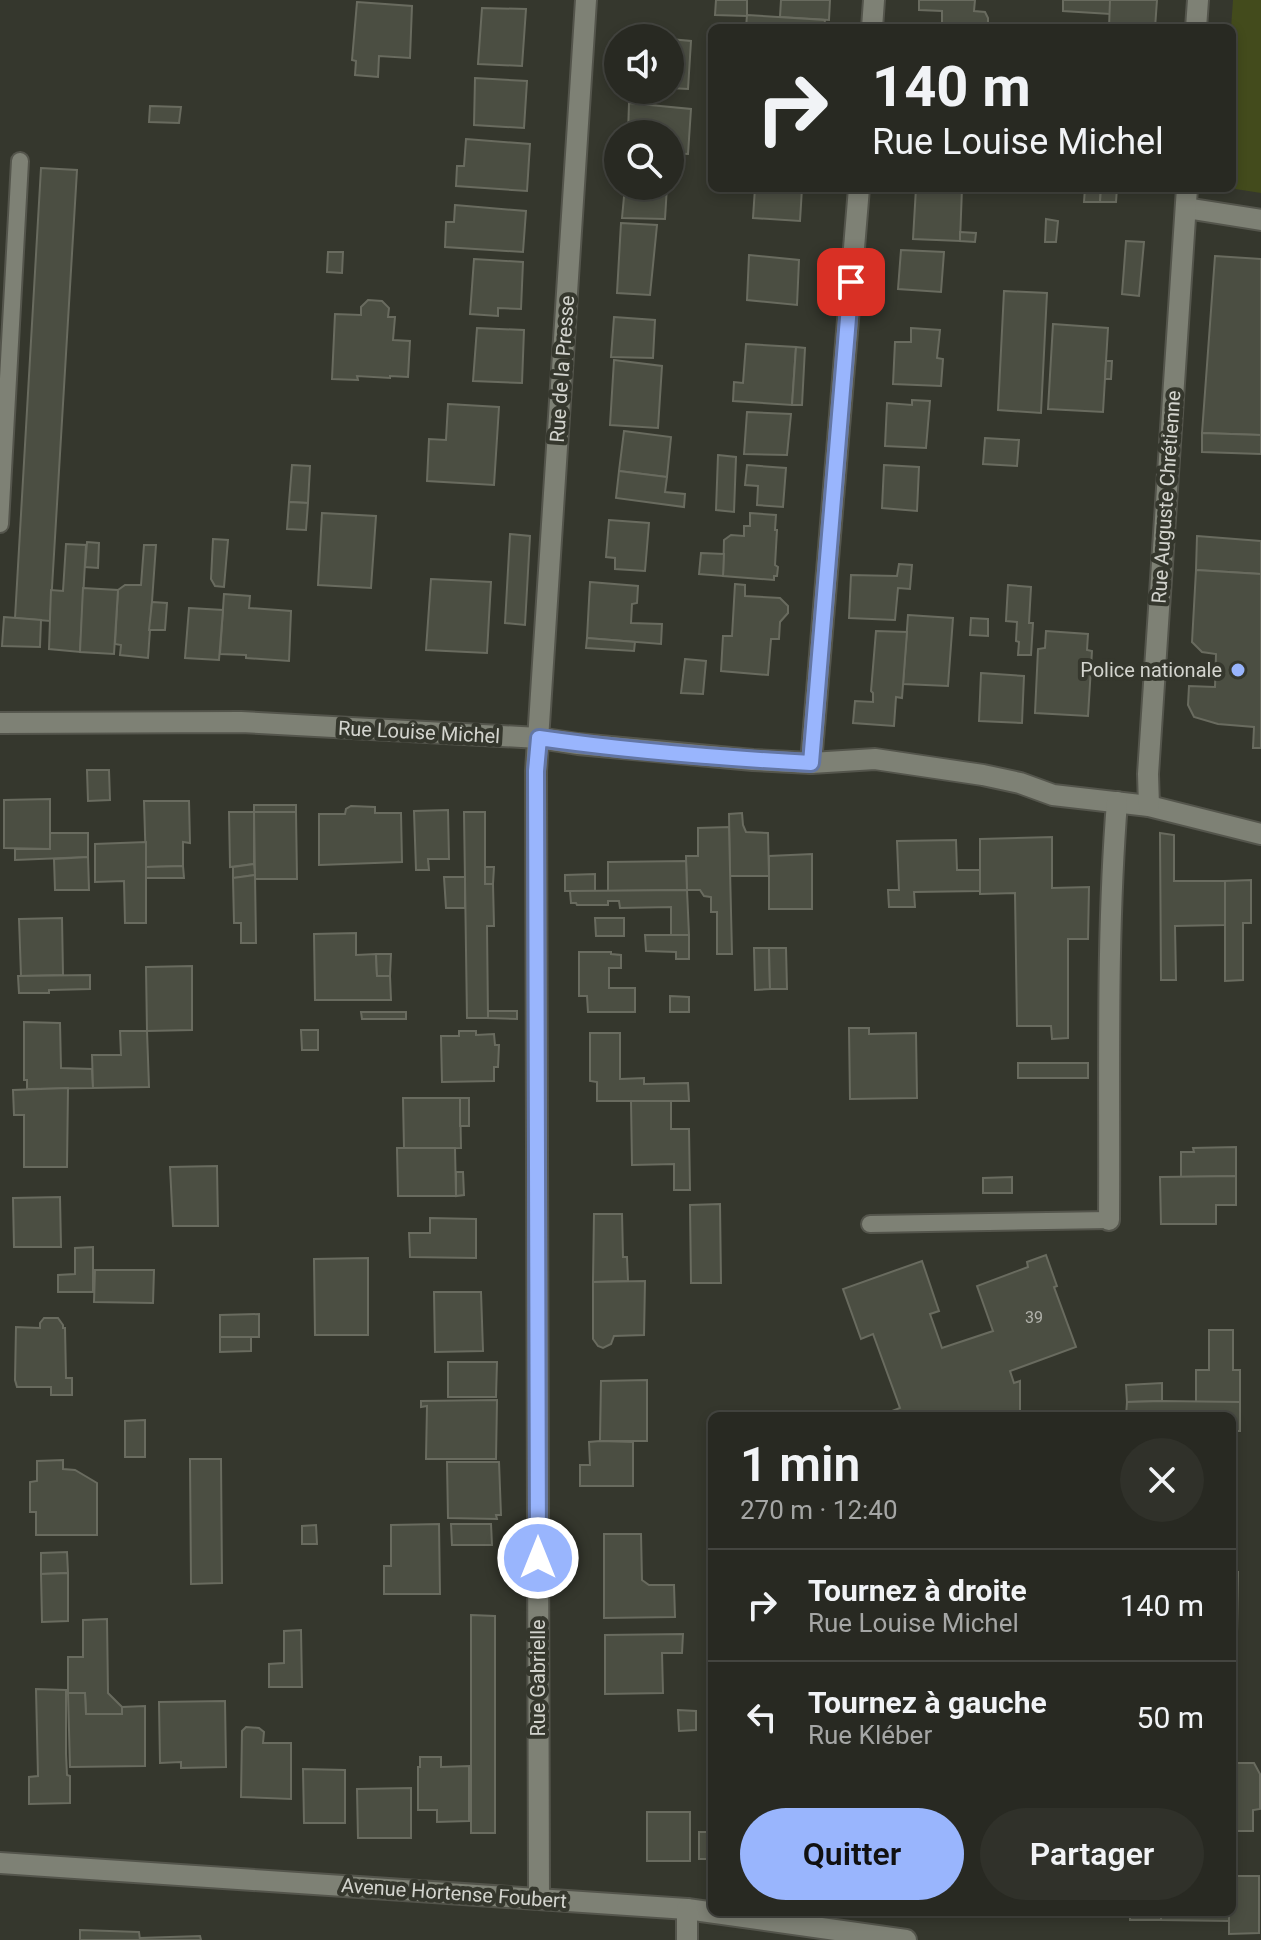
<!DOCTYPE html>
<html lang="fr">
<head>
<meta charset="utf-8">
<style>
  :root { --surface:#282922; --page:#30312a; --text:#f1f3f6; --muted:#a5a6a5; --line:#444540; --accent:#99b5fd }
  body { margin:0; font-family:Roboto,sans-serif; background:var(--page); color:var(--text); height:100vh; display:flex; flex-direction:column; font-size:30px; white-space:nowrap }
  * { box-sizing:border-box; margin:0 }
  p { font-size:26px; color:var(--muted) }
  .icon { flex:none; width:44px; height:44px; fill:none; stroke:currentColor; stroke-width:2; stroke-linecap:round; stroke-linejoin:round }
  .map { position:relative; flex:1; overflow:hidden }
  .sheet { position:absolute; left:708px; top:1412px; width:528px; height:504px; display:flex; flex-direction:column; background:var(--surface); border-radius:12px; box-shadow:0 4px 12px #0003,0 0 0 2px var(--line) }
  .sheet>* { flex:none }
  .banner { position:absolute; left:708px; top:24px; width:528px; height:168px; border-radius:12px; box-shadow:0 4px 12px #0003,0 0 0 2px var(--line); background:#282922; color:var(--text); overflow:hidden }
  .fabs { position:absolute; left:604px; top:24px; display:grid; gap:16px }
  .fabs a { display:grid; place-items:center; width:80px; height:80px; border-radius:50%; background:var(--surface); box-shadow:0 4px 12px #0003,0 0 0 2px var(--line); font-size:40px }
  .pin { position:absolute; display:grid; place-items:center; width:68px; height:68px; color:#fff; margin:-34px; border-radius:16px; box-shadow:0 4px 12px #0006 }
  .me { position:absolute; width:88px; margin:-44px; rotate:0deg; stroke-linejoin:round; filter:drop-shadow(0 0 6px #0008) }
  .turn { display:flex; align-items:center; gap:28px; height:168px; padding:0 32px; font-size:36px }
  .turn .icon { width:104px; height:104px; stroke-width:2.5 }
  .turn b { display:block; font-size:56px; line-height:68px }
  .round { display:grid; place-items:center; flex:none; width:84px; height:84px; border-radius:42px; background:var(--page) }
  .head { display:flex; align-items:center; justify-content:space-between; height:136px; padding:0 32px }
  h1 { font-size:48px; font-weight:600; line-height:60px }
  .cta { display:flex; gap:16px; margin-top:auto; padding:16px 32px }
  .cta a { flex:1; height:92px; border-radius:48px; background:var(--accent); color:#111; font-size:32px; font-weight:600; line-height:92px; text-align:center }
  .cta a+a { background:var(--page); color:var(--text) }
  ul { padding:0; list-style:none }
  li { display:flex; align-items:center; gap:24px; height:112px; padding:0 32px; border-top:2px solid var(--line) }
  li div { flex:1 }
  li b { display:block; font-size:30px }
  li em { font-style:normal }
  .map>svg:first-child { display:block }
</style>
</head>
<body>
<div class="map">
<svg width="1261" height="1940" viewBox="0 0 1261 1940">
  <rect width="100%" height="100%" fill="#35372d"/>
  <path fill="#434b1c" d="M1233,0H1261V193L1229,188H1232L1231,28Z"/>
  <g fill="#4b4e42" stroke="#696b5f" stroke-width="2">
    <path d="M716,0H747V16L715,15Z"/>
    <path d="M781,0H830L829,20L780,17Z"/>
    <path d="M919,0H975L974,11L985,12L988,18V25L942,23V11L919,10Z"/>
    <path d="M1063,0H1110V14L1063,11Z"/>
    <path d="M1110,0H1157L1155,28H1109Z"/>
    <path d="M357,2L412,6L410,58L379,56L378,77L355,75L356,61L352,60Z"/>
    <path d="M482,8L526,9L522,66L478,64Z"/>
    <path d="M747,15L825,20L824,28H746Z"/>
    <path d="M670,39L691,41L688,89L670,88Z"/>
    <path d="M475,78L527,81L524,128L474,125Z"/>
    <path d="M629,103L691,109L688,154L670,153V134H628Z"/>
    <path d="M150,106L181,107L179,123L149,122Z"/>
    <path d="M466,139L530,144L527,191L456,186L457,166H464Z"/>
    <path d="M41,168L77,170L50,621L15,618Z"/>
    <path d="M625,186H667L665,219L622,218Z"/>
    <path d="M755,188H802L800,221L753,218Z"/>
    <path d="M916,188H962L960,241L913,239Z"/>
    <path d="M1085,188H1101L1100,202H1084Z"/>
    <path d="M1101,188H1117L1116,202H1100Z"/>
    <path d="M455,205L526,211L523,252L445,247L446,222H454Z"/>
    <path d="M1046,219L1058,221L1056,242H1045Z"/>
    <path d="M621,223L657,225L650,295L617,293Z"/>
    <path d="M960,232L976,233L975,242L960,241Z"/>
    <path d="M1126,241L1144,242L1139,296L1122,294Z"/>
    <path d="M901,250L944,252L941,292L898,289Z"/>
    <path d="M328,252H343L342,273L327,272Z"/>
    <path d="M749,255L799,260L797,305L747,300Z"/>
    <path d="M1215,256L1261,259V435L1202,433Z"/>
    <path d="M474,259L523,262L521,309L498,308V316L470,314Z"/>
    <path d="M1004,291L1047,293L1041,413L998,410Z"/>
    <path d="M368,300L382,301L389,308L388,317H395L393,340L410,341L408,377L390,376V378L357,376L358,380L332,379L335,314L361,315V307Z"/>
    <path d="M614,317L655,320L653,358L611,357Z"/>
    <path d="M1053,324L1108,328L1103,412L1048,409Z"/>
    <path d="M477,328L524,330L522,383L473,381Z"/>
    <path d="M911,328L940,330L937,358L943,359L941,386L893,384L895,342H911Z"/>
    <path d="M746,344L796,347L792,405L733,401L734,382L743,383Z"/>
    <path d="M796,347L805,348L802,405H792Z"/>
    <path d="M614,360L662,366L658,428L610,425Z"/>
    <path d="M1106,361H1112L1111,379H1105Z"/>
    <path d="M912,400L930,401L926,448L885,446L887,403L912,405Z"/>
    <path d="M448,404L499,407L494,485L427,481L429,439L446,440Z"/>
    <path d="M747,412L791,414L787,455L744,454Z"/>
    <path d="M624,431L671,437L667,477L619,471Z"/>
    <path d="M1202,433L1261,435V454L1202,452Z"/>
    <path d="M985,438L1019,440L1017,466L983,464Z"/>
    <path d="M718,455L736,457L734,512L716,510Z"/>
    <path d="M292,465L310,466L308,503L289,502Z"/>
    <path d="M747,465L786,468L783,507L757,505L758,486L745,485Z"/>
    <path d="M884,465L919,467L917,511L882,508Z"/>
    <path d="M619,471L667,477L665,492L685,494L684,507L616,498Z"/>
    <path d="M289,502L308,503L306,530L287,529Z"/>
    <path d="M322,513L376,516L371,588L318,585Z"/>
    <path d="M750,513L776,515L775,530H777L775,565L778,567L777,576H774V580L723,576L724,540L731,535L744,536V526H750Z"/>
    <path d="M609,520L649,523L645,571L615,569V558L606,557Z"/>
    <path d="M510,534L530,536L525,625L505,623Z"/>
    <path d="M1197,536L1261,541V574L1196,570Z"/>
    <path d="M213,539L228,540L224,587L215,586L211,579Z"/>
    <path d="M87,542L99,543L98,568L85,567Z"/>
    <path d="M66,544L86,545L80,652L49,649L51,590L63,591Z"/>
    <path d="M144,545H156L148,658L120,655L121,645L115,644L118,590L125,585H141Z"/>
    <path d="M701,553L724,554L723,576L699,574Z"/>
    <path d="M899,564L912,565L910,589L898,588L895,620L849,618L851,575L897,576Z"/>
    <path d="M1196,570L1261,574V748H1253L1254,727L1218,724L1194,717L1188,705L1189,686L1215,687L1216,654L1202,652L1192,642Z"/>
    <path d="M431,579L491,582L487,653L426,650Z"/>
    <path d="M590,582L638,586L637,603L632,604L631,623L662,624L661,644L587,638Z"/>
    <path d="M735,584L745,585V596L780,598L788,606V613L780,622L779,639H771L768,675L721,671L723,636H732Z"/>
    <path d="M1008,585L1031,587L1029,623H1033L1031,655H1018L1019,642L1016,641L1017,622L1006,621Z"/>
    <path d="M83,588L118,590L114,654L80,652Z"/>
    <path d="M224,594L250,596L249,608L291,611L289,661L246,658V655L220,654Z"/>
    <path d="M152,602L167,603L165,630H149Z"/>
    <path d="M189,608L223,610L219,660L185,658Z"/>
    <path d="M908,615L953,618L948,686L903,684Z"/>
    <path d="M4,617L41,620L40,647L2,646Z"/>
    <path d="M971,618L988,619V636L970,635Z"/>
    <path d="M876,631L907,632L902,698L896,697L894,726L853,723L855,701L873,702V693L871,691Z"/>
    <path d="M1046,631L1088,634L1087,650L1092,651L1088,716L1035,713L1038,649L1045,648Z"/>
    <path d="M587,638L635,642L634,651L586,648Z"/>
    <path d="M685,659L706,661L703,694L681,693Z"/>
    <path d="M981,673L1024,676L1022,723L979,721Z"/>
    <path d="M87,770H109L110,800L88,801Z"/>
    <path d="M50,799V849L4,848V800Z"/>
    <path d="M144,801H189L190,843L183,842V866L146,867Z"/>
    <rect x="254" y="805" width="42" height="7"/>
    <path d="M351,806L375,807V813H401L402,862L319,865V814H345L346,809Z"/>
    <path d="M448,810L449,859H428L429,870H416L414,811Z"/>
    <path d="M229,812H254V864L230,867Z"/>
    <path d="M254,812H296L297,879H255Z"/>
    <path d="M464,812H485V884H493L494,926H487L488,1018H467Z"/>
    <path d="M742,813L743,825L746,832L768,833L769,876H730L729,814Z"/>
    <path d="M729,827L732,954H717V912H711V897L704,896L700,890H687L686,856H698V828Z"/>
    <path d="M50,833H88V857L15,860V849H50Z"/>
    <path d="M1160,833L1174,835V881H1225V925L1175,926L1176,980H1161Z"/>
    <path d="M1052,837V888L1089,887L1088,939H1068V1038L1052,1039L1051,1026H1017L1015,893L980,894V839Z"/>
    <path d="M956,840L957,870H980V891L914,892L915,907H889L888,890H899L897,841Z"/>
    <path d="M146,842V923H125L124,881L95,882V844Z"/>
    <path d="M812,854V909H769V856Z"/>
    <path d="M88,857L89,890H55L54,859Z"/>
    <path d="M686,861L687,890L608,891V862Z"/>
    <path d="M254,864L255,875L233,878V867Z"/>
    <path d="M183,866L184,878H146V867Z"/>
    <path d="M485,867H494L493,884H485Z"/>
    <path d="M595,874V891H565V875Z"/>
    <path d="M255,875L256,943H241V923H234L233,878Z"/>
    <path d="M444,877H465V908H446Z"/>
    <path d="M1251,880V923H1243V980L1225,981V881Z"/>
    <path d="M687,890L689,935H671V907L620,908L619,901H608V905H577L576,903H571L570,891Z"/>
    <path d="M62,918L63,975L21,976L19,919Z"/>
    <path d="M595,918H624V936H596Z"/>
    <path d="M356,933V955L376,954L377,976H390L391,1000H315L314,934Z"/>
    <path d="M645,935H689V959H676V952L646,951Z"/>
    <path d="M754,948H769L770,989L755,990Z"/>
    <path d="M769,948H786L787,989H770Z"/>
    <path d="M579,952H611V954L621,955V968H609V988H635V1012H588L587,996H579Z"/>
    <path d="M376,954H391L390,976H377Z"/>
    <path d="M192,966V1030L147,1031L146,967Z"/>
    <path d="M90,975V989L49,990V993H19L18,976Z"/>
    <path d="M670,996L689,997V1012H670Z"/>
    <path d="M488,1011H517V1019L488,1018Z"/>
    <path d="M361,1012H406V1019H362Z"/>
    <path d="M24,1022L60,1023L61,1068L92,1069L93,1088L27,1089V1080H24Z"/>
    <path d="M849,1028H869V1034L916,1033L917,1098L850,1099Z"/>
    <path d="M301,1030H318V1050H302Z"/>
    <path d="M120,1031H147L149,1087L93,1088L92,1055H121Z"/>
    <path d="M459,1031H476V1035L494,1034L495,1045H499L498,1067H494V1081L442,1082L441,1036H459Z"/>
    <path d="M590,1033H620V1079L644,1078V1084L688,1083L689,1101H597V1082L590,1081Z"/>
    <rect x="1018" y="1063" width="70" height="15"/>
    <path d="M68,1088L67,1167H24V1115H14L13,1090Z"/>
    <path d="M403,1098H460L461,1148L404,1149Z"/>
    <rect x="460" y="1098" width="9" height="28"/>
    <path d="M631,1101H671V1129H689L690,1190H674V1164L632,1165Z"/>
    <path d="M1236,1147V1176L1181,1177V1152H1194L1193,1148Z"/>
    <path d="M397,1148H455L456,1196H398Z"/>
    <path d="M217,1166L218,1226H173L170,1167Z"/>
    <path d="M456,1172H463L464,1195L456,1196Z"/>
    <path d="M1236,1176V1205H1216V1224H1161L1160,1177Z"/>
    <path d="M1012,1177V1193H983V1178Z"/>
    <path d="M60,1197L61,1247H14L13,1198Z"/>
    <path d="M720,1204L721,1283H691L690,1205Z"/>
    <path d="M594,1214H622L623,1257H627L628,1281L593,1282Z"/>
    <path d="M430,1218L476,1219V1258L410,1257L409,1233H430Z"/>
    <path d="M93,1247V1292H58V1275L75,1274V1248Z"/>
    <path d="M1046,1255L1057,1286L1054,1287L1076,1347L1010,1371L1014,1383L1020,1381V1416H879L900,1408L873,1334L861,1339L843,1289L922,1261L939,1311L930,1314L942,1348L993,1331L977,1286L1028,1267L1027,1262Z"/>
    <path d="M368,1258V1335H315L314,1259Z"/>
    <path d="M95,1270H154L153,1303L94,1302Z"/>
    <path d="M645,1281L644,1335L614,1336L611,1344L603,1348L598,1346L593,1339V1282Z"/>
    <path d="M434,1292H481L483,1351L435,1352Z"/>
    <path d="M259,1314V1337H220V1315Z"/>
    <path d="M44,1318H58L63,1325V1328H65L66,1378H72V1395H51V1387H17L15,1380L16,1327L40,1328V1323Z"/>
    <path d="M1209,1330H1233V1370H1240V1402H1196V1370H1209Z"/>
    <path d="M220,1337H251V1351L220,1352Z"/>
    <path d="M448,1362H497L496,1397H448Z"/>
    <path d="M647,1380V1441H600L601,1381Z"/>
    <path d="M1162,1383V1401L1127,1402L1126,1385Z"/>
    <path d="M497,1400L496,1459H426L427,1406L421,1407V1401Z"/>
    <path d="M1162,1401L1240,1402V1431H1232V1416H1126L1127,1402Z"/>
    <path d="M145,1420V1457H125V1421Z"/>
    <path d="M600,1441L633,1442V1486H580V1465H590L589,1442Z"/>
    <path d="M190,1459H221L222,1583L191,1584Z"/>
    <path d="M63,1460V1469L75,1470L97,1483V1535H36V1512H30V1482L37,1481V1461Z"/>
    <path d="M447,1462H499L501,1515H496L497,1519L448,1518Z"/>
    <path d="M439,1524L440,1594H384V1566H391V1525Z"/>
    <path d="M451,1524H491L492,1545H452Z"/>
    <path d="M316,1525L317,1544H302V1526Z"/>
    <path d="M604,1534H641L642,1580L649,1585H674L675,1617L604,1618Z"/>
    <path d="M67,1552L68,1573L41,1574V1553Z"/>
    <path d="M1232,1572H1238L1237,1634H1232Z"/>
    <path d="M68,1573V1621L42,1622L41,1574Z"/>
    <path d="M471,1615L495,1616V1833H471Z"/>
    <path d="M107,1619L108,1693L122,1707V1714H86L85,1693H68V1657H83V1620Z"/>
    <path d="M301,1630L302,1687H269V1664L284,1663V1631Z"/>
    <path d="M683,1634L682,1653H662L663,1693L605,1694V1635Z"/>
    <rect x="1232" y="1634" width="5" height="31"/>
    <path d="M36,1689L66,1690V1754L67,1775L70,1776V1803L29,1804V1777L38,1776Z"/>
    <path d="M68,1693H85L86,1714H122V1707L145,1706V1766L70,1767Z"/>
    <path d="M225,1701L226,1767L181,1768V1762L160,1763L159,1702Z"/>
    <path d="M678,1710L696,1711V1730L679,1731Z"/>
    <path d="M246,1727L259,1728L264,1732L263,1743H291V1799L241,1797L242,1731Z"/>
    <path d="M420,1757H441V1767L469,1766V1821L437,1822V1810H418V1767H420Z"/>
    <path d="M1236,1763H1254L1260,1774V1809L1253,1810V1831H1232V1769Z"/>
    <path d="M303,1769L345,1770V1823H304Z"/>
    <path d="M411,1788V1838H358L357,1789Z"/>
    <rect x="647" y="1812" width="43" height="49"/>
    <rect x="699" y="1832" width="13" height="27"/>
    <path d="M1232,1876H1259V1933L1229,1934V1912H1232Z"/>
    <rect x="1130" y="1912" width="31" height="8"/>
    <path d="M1161,1912H1229V1921L1161,1920Z"/>
    <path d="M80,1930L139,1932L140,1940H80Z"/>
    <path d="M200,1936L201,1940H140V1938Z"/>
  </g>
  <g fill="none" stroke-linecap="round" stroke-linejoin="round">
    <defs>
      <g id="lane">
        <path d="M0,524L20,161"/>
        <path d="M870,1224L1109,1220"/>
      </g>
      <g id="street">
        <path d="M872,28L874,0"/>
        <path d="M1196,28L1198,0"/>
        <path d="M1186,208L1261,220"/>
        <path d="M0,723L241,722L539,738L578,744L753,760L811,763L875,759L983,775L1020,783L1053,795L1149,806L1261,834"/>
        <path d="M811,763L859,188"/>
        <path d="M1149,806L1148,774L1187,188"/>
        <path d="M1109,1220C1110,1081 1106,941 1117,802"/>
        <path d="M0,1863L687,1909L906,1940"/>
        <path d="M539,1898L536,771L586,0"/>
        <path d="M687,1940V1909"/>
      </g>
    </defs>
    <use href="#lane" stroke="#54554c" stroke-width="20"/>
    <use href="#street" stroke="#54554c" stroke-width="24"/>
    <use href="#lane" stroke="#7e8175" stroke-width="16"/>
    <use href="#street" stroke="#7e8175" stroke-width="20"/>
  </g>
  <g fill="none" stroke-linecap="round" stroke-linejoin="round">
    <defs>
      <path id="route" d="M538,1558L536,771L539,738C629,751 720,758 811,763L851,282"/>
    </defs>
    <use href="#route" stroke="#6376a4" stroke-width="20"/>
    <use href="#route" stroke="#99b5fd" stroke-width="14"/>
  </g>
  <circle fill="#99b5fd" stroke="#35372d" stroke-width="3" cx="1238" cy="670" r="8"/>
  <g text-anchor="middle" dominant-baseline="central" stroke-width="8" stroke-linejoin="round" paint-order="stroke">
    <g font-size="16" fill="#b1b2ab">
      <text x="1034" y="1317">39</text>
    </g>
    <g font-size="20" fill="#d3d4ce" stroke="#35372d">
      <text transform="translate(562 369) rotate(-86)">Rue de la Presse</text>
      <text transform="translate(1166 497) rotate(-86)">Rue Auguste Chrétienne</text>
      <text transform="translate(419 732) rotate(3)">Rue Louise Michel</text>
      <text transform="translate(538 1678) rotate(-90)">Rue Gabrielle</text>
      <text transform="translate(454 1893) rotate(4)">Avenue Hortense Foubert</text>
    </g>
    <g font-size="20" fill="#d3d4ce" stroke="#35372d" text-anchor="end">
      <text x="1222" y="670">Police nationale</text>
    </g>
  </g>
</svg>
<div class="fabs">
<a><svg class="icon" aria-label="sound" viewBox="0 0 24 24"><path d="M4 9h4l5-4v14l-5-4H4zM17 9q2 3 0 6"/></svg></a>
<a><svg class="icon" aria-label="search" viewBox="0 0 24 24"><circle cx="10" cy="10" r="6"/><path d="M15 15l6 6"/></svg></a>
</div>
<div class="pin" style="left:851px;top:282px;background:#d93025"><svg class="icon" aria-label="arrive" viewBox="0 0 24 24"><path d="M6 21V4h12l-3 4 3 4H6"/></svg></div>
<svg class="me" style="left:538px;top:1558px" viewBox="-20 -20 40 40"><circle r="17" fill="#99b5fd" stroke="#fff" stroke-width="3"/><path d="M0-11L8 9 0 5-8 9z" fill="#fff"/></svg>
<div class="banner">
<div class="turn"><svg class="icon" aria-label="right" viewBox="0 0 24 24"><path d="M7 20v-9h11M14 6l5 5-5 5"/></svg><div><b>140 m</b>Rue Louise Michel</div></div>
</div>
<section class="sheet">
<div class="head"><div><h1>1 min</h1><p>270 m · 12:40</p></div><a class="round"><svg class="icon" aria-label="close" viewBox="0 0 24 24"><path d="M6 6l12 12M18 6L6 18"/></svg></a></div>
<ul>
<li><svg class="icon" aria-label="right" viewBox="0 0 24 24"><path d="M7 20v-9h11M14 6l5 5-5 5"/></svg><div><b>Tournez à droite</b><p>Rue Louise Michel</p></div><em>140 m</em></li>
<li><svg class="icon" aria-label="left" viewBox="0 0 24 24"><path d="M17 20v-9H6M10 6l-5 5 5 5"/></svg><div><b>Tournez à gauche</b><p>Rue Kléber</p></div><em>50 m</em></li>
</ul>
<div class="cta"><a>Quitter</a><a>Partager</a></div>
</section>
</div>
</body>
</html>
